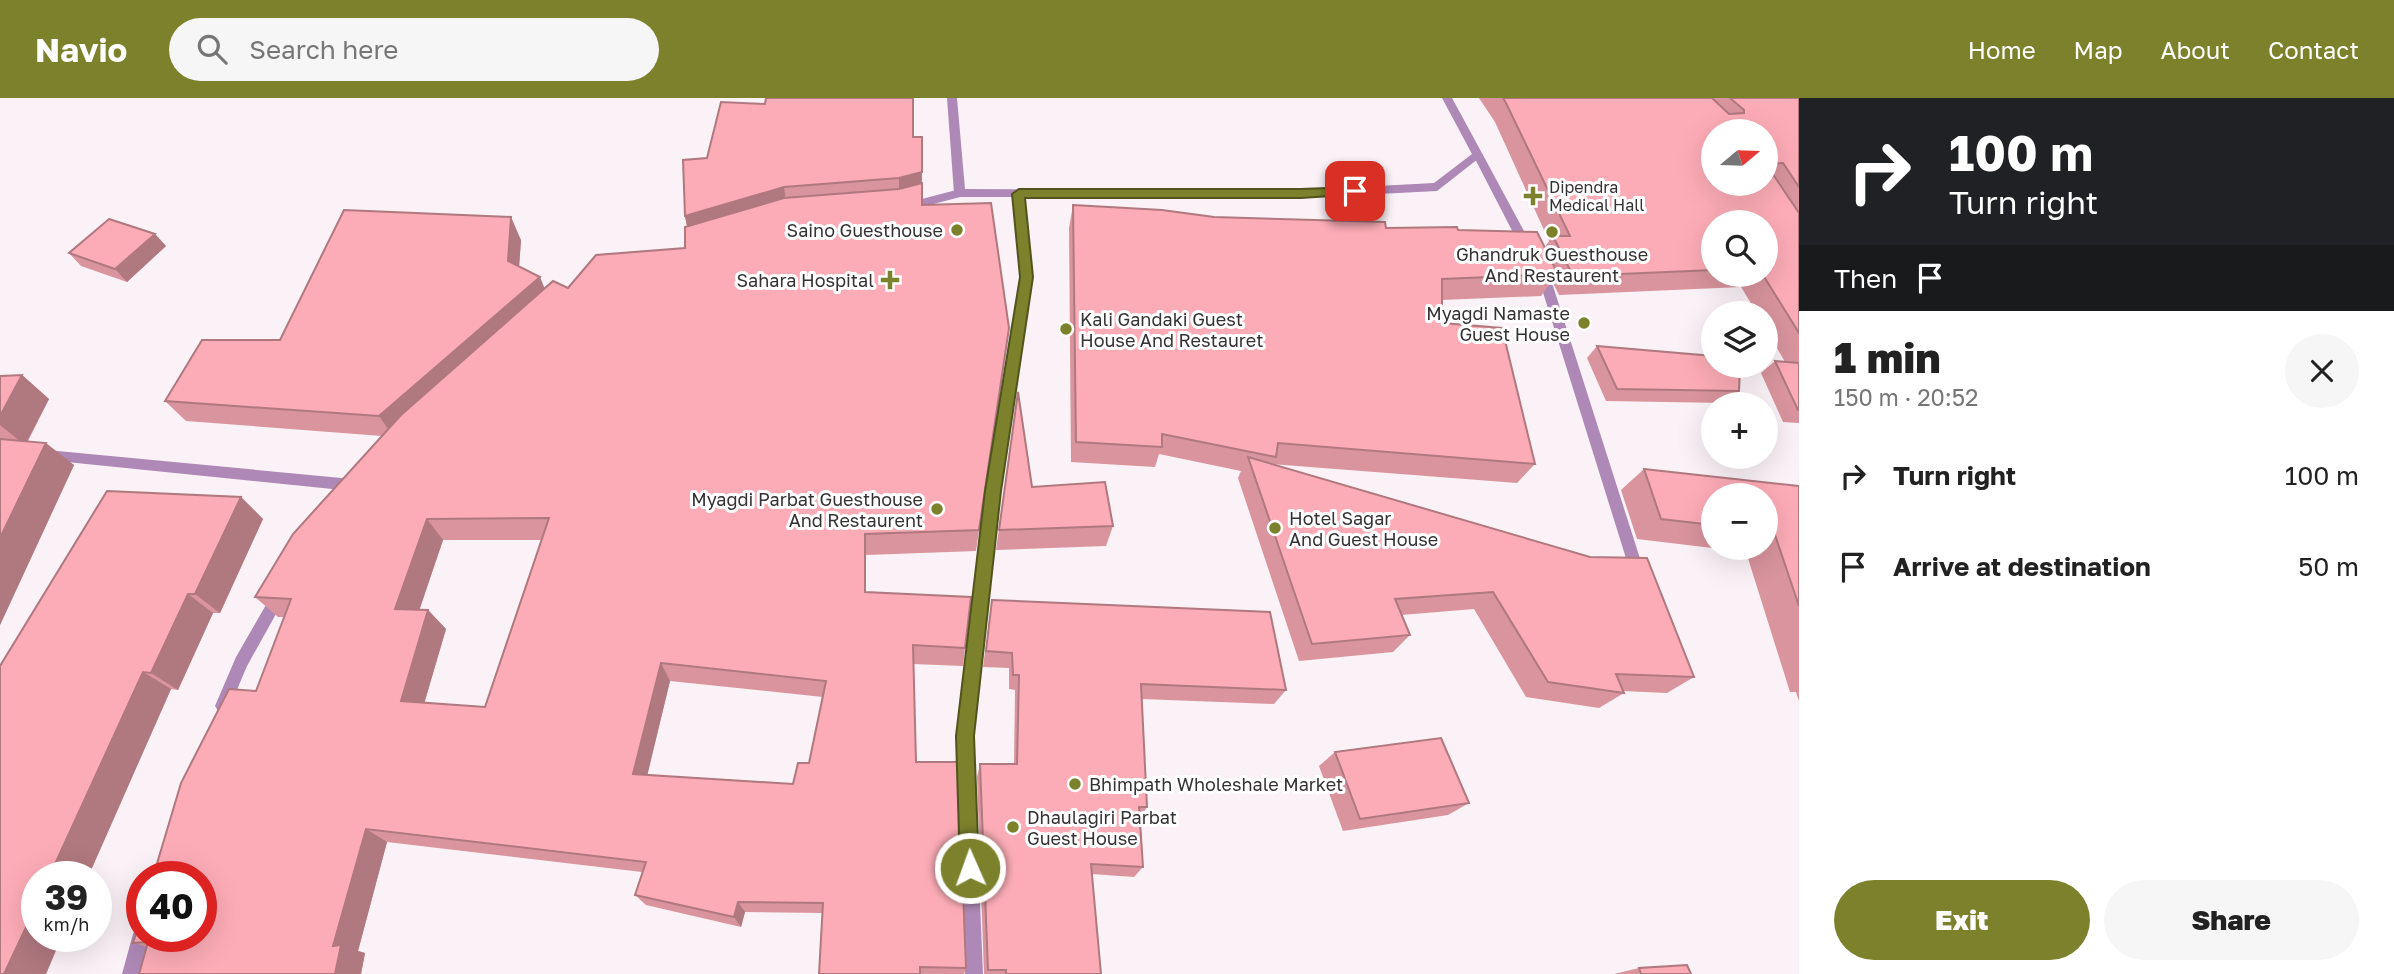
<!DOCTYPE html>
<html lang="en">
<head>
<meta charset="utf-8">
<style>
  :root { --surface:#fff; --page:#f6f6f6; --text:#222; --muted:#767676; --accent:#7c812c }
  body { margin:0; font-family:"Golos Text",sans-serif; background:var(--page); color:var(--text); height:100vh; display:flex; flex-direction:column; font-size:26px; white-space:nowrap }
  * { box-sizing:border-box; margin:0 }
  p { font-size:23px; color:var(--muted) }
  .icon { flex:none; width:38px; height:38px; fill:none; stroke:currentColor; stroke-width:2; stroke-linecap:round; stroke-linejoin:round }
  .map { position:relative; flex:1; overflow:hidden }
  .panel { display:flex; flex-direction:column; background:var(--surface); width:595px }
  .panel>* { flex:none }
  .hud { background:#202124; color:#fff; overflow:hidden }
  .needle { width:46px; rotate:71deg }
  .tools { position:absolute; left:1701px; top:21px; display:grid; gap:14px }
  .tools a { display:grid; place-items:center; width:77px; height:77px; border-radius:50%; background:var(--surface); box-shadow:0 7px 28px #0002; font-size:35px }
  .speed { position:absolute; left:21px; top:763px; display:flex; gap:14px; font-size:35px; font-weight:700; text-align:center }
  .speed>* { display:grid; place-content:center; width:91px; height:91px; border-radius:50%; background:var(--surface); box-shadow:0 7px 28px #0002; line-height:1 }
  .speed small { font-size:18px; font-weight:400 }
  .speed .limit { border:10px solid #d22; background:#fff; color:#111 }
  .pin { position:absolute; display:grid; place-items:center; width:60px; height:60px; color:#fff; margin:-30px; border-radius:14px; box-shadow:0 4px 10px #0006 }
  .me { position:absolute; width:77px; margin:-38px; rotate:358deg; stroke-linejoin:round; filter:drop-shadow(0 0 5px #0008) }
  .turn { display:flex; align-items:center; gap:24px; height:147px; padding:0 35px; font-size:32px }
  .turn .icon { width:91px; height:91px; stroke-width:2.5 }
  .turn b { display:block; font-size:49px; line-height:60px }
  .then { display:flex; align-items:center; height:66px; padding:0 35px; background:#0003; gap:14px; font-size:26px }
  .round { display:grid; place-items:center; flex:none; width:74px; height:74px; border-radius:37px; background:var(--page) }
  .overview { display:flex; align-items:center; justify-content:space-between; height:119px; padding:0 35px }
  h1 { font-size:42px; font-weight:800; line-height:52px }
  .button { display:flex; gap:14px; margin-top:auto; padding:14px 35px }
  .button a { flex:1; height:80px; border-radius:42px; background:var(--accent); color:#fff; font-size:28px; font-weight:800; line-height:80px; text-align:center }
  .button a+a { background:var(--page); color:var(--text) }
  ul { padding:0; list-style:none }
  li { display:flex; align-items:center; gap:21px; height:91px; padding:0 35px }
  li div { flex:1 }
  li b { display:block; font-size:26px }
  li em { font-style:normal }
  header { display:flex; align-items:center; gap:42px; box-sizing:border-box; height:98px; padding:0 35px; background:var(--accent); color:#fff }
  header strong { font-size:33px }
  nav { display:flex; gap:38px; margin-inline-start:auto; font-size:24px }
  .search { width:490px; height:63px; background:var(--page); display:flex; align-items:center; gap:18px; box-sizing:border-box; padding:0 24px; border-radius:38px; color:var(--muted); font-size:26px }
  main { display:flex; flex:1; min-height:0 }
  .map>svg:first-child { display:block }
</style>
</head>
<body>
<header>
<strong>Navio</strong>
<div class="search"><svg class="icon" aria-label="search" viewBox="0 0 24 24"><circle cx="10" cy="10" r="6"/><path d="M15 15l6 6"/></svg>Search here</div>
<nav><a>Home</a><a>Map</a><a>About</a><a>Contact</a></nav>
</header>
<main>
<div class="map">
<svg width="1799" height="876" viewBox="0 0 1799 876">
  <rect width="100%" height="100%" fill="#faf2f6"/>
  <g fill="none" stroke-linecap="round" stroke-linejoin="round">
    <g fill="#ae88b6" fill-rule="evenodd">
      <path d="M1478,53L1483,57L1532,148L1530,151L1526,152L1520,148L1473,57Z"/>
      <path d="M960,91L966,95L964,98L903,114L897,110L899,107Z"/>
      <path d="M1538,169L1542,170L1553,188L1644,473L1642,477L1637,479L1632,477L1630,473L1541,188L1532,173Z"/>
      <path d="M47,352L352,381L357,383L359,387L357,391L352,393L47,362L40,357Z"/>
      <path d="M279,492L284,493L286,498L247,568L228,613L223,615L218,613L215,608L236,559L274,493Z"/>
      <path d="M142,827V838H150L140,876H122L133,836L136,830Z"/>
    </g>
    <path fill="#ae88b6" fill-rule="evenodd" d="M947,0H957L965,91L1301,92L1434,85L1472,56L1442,0H1452L1483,57L1437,93L1301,100L1025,99L1033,179L1000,393L973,638L983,876H965L957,638L986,393L1021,179L1014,99H960L954,95Z"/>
  </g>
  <g fill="#d9949d" fill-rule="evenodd">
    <path d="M1479,0H1799V325L1783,324L1761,275L1775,263L1785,264L1766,231V215H1757L1741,189L1559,197L1552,183L1541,198L1442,202V225L1535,366L1517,385L1271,366L1694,579L1667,595L1623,593L1624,595L1599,610L1526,599L1474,511L1401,517L1410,537L1393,554L1299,563L1238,380L1241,373L1159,356L1155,369L1071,364L1069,130L1073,107L1214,119L1386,130L1458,132L1545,149L1549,143L1495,24ZM1713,124L1766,177H1713Z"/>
    <path d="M913,39H922V107L1009,230L976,453L866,457V494L971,499L963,568L913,566L916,664L966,870L964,876H819L823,815L745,814L741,829L646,807L635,797L642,774L387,744L358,853L365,855L361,876H139L147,849L133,845L256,593L284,519H278L255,499L382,338L186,323L165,303L280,242L521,142L519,168L545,191L568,190L685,150L687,129L685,118ZM443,442H542L485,609L424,605L446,531L428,512H419ZM670,583L823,599L809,665L793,686L647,677Z"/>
    <path d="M155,136L166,148L127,184L81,168L69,155Z"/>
    <path d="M1597,248L1739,293L1725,305L1606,303L1587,260Z"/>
    <path d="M22,277L49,301L28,343L74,367L0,527V278Z"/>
    <path d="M1018,294L1032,389L1113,428L1106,448L996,452Z"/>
    <path d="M1644,371L1799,388V603L1796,594H1790L1746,454L1637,441L1621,392ZM1713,397H1766V450H1713Z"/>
    <path d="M241,399L263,421L220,515H213L178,592L171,591L88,779H37V838H62L46,876H0V568Z"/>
    <path d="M992,502L1286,592L1274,606L1142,601L1147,709L1140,719L1143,769L1134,779L1092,776L1101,876H984L977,679L980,666H1014L1015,592L1009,591V570L983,569Z"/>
    <path d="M1335,654L1469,705L1448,717L1343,733L1319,668Z"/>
    <path d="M1639,870L1691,876H1614Z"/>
  </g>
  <g fill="#b0787f">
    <path d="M922,74L921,98L899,104V80Z"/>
    <path d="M784,89L787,113L690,142L685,118Z"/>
    <path d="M511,119L521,142L518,185L508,163Z"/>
    <path d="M155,136L166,148L127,184L115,171Z"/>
    <path d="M540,179L549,201L393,338L379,318Z"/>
    <path d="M22,277L49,301L25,347L0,327V318Z"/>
    <path d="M46,345L74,367L0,527V440Z"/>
    <path d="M241,399L263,421L220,515L195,496Z"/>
    <path d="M427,421L443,442L413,531L395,511Z"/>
    <path d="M865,436L866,457V514L865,494Z"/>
    <path d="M188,496L213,515L178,592L151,575Z"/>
    <path d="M428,512L446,531L420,620L401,603Z"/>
    <path d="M661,565L670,583L644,691L633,676Z"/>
    <path d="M143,574L171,591L88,779H56L50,777Z"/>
    <path d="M366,731L387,744L358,853L365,855L361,876H335L333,848Z"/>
    <path d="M738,804L745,814L741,829L734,819Z"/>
    <path d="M37,806V838H62L46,876H4Z"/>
  </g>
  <g fill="#fcacb6" stroke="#b0787f" stroke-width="2" fill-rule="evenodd">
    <path d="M766,0H913V39H922V74L899,80L784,89L685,118L683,62L707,60L721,4L765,6Z"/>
    <path d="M1503,0H1712L1729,16L1744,15V12L1730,0H1799V89L1783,65L1766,66L1799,115V235L1763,177H1766V124H1713V172L1573,178L1553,138H1570L1506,5ZM1713,33H1766V86H1713Z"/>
    <path d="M922,85V107L991,105L1009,230L979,432L865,436V494L971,499L965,550L913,547L916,664H958L966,870L920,869V876H819L823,805L738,804L734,819L635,797L646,764L366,731L333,848L341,847L335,876H139L148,844L133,845L142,817V838H201V779H153L181,685L229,591L256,593L291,501L255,499L293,436L401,317L553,183L568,190L596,157L685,150V129L784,100L899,91ZM549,420L485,609L401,603L428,512L395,511L427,421ZM661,565L826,583L809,665H798L793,686L633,676Z"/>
    <path d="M1073,107L1162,112L1214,119L1385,124L1386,130L1457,129L1458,132L1537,134L1558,176L1442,181V225L1502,230L1535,366L1278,345L1276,359L1162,336V349L1076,344Z"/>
    <path d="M344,112L511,119L508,163L540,179L379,318L165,303L202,242H280Z"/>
    <path d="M109,121L155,136L115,171L69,155Z"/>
    <path d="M1597,248L1713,258V268H1740L1739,293L1617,291Z"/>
    <path d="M1775,263L1799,265V312H1798Z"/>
    <path d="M22,277L0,318V278Z"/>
    <path d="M1018,294L1032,389L1105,384L1113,428L999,432Z"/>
    <path d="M0,341L46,345L0,440Z"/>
    <path d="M1248,359L1590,459L1647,460L1694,579L1616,576L1624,595L1548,584L1493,494L1395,501L1410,537L1312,546Z"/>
    <path d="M1644,371L1799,388V508L1774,434L1766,433V397H1713V427L1661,421Z"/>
    <path d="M107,393L241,399L195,496H188L151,575L143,574L50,777H46V779H37V806L4,876H0V568Z"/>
    <path d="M992,502L1270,514L1286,592L1141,586L1147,709H1139L1143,769L1091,766L1101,876H1006V872H988L980,666H1017L1019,577H1013L1012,555L986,553Z"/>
    <path d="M1441,640L1469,705L1360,721L1335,654Z"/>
    <path d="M1687,867L1691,876H1641L1639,870Z"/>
  </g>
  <path fill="#7c812c" stroke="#51541d" stroke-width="2" d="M1355,89L1360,90V96L1301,100H1025L1033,179L1001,393L974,638L979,770L977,777L970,780L963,777L960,770L956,638L985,393L1020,179L1012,96L1019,91H1301Z"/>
  <g fill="#7c812c" stroke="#fff" stroke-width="2.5">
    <path d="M1529.5 87.5h7v7h7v7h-7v7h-7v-7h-7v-7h7z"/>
    <circle cx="957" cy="132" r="7"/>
    <circle cx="1552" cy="134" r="7"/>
    <path d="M886.5 171.5h7v7h7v7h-7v7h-7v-7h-7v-7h7z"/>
    <circle cx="1584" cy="225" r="7"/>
    <circle cx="1066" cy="231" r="7"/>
    <circle cx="937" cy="411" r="7"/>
    <circle cx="1275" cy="430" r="7"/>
    <circle cx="1075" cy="686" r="7"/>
    <circle cx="1013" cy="729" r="7"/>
  </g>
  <g text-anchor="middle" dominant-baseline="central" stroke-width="6" stroke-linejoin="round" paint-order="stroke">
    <g font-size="16" fill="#353233" stroke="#fff" text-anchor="start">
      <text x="1549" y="89">Dipendra<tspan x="1549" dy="18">Medical Hall</tspan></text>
    </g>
    <g font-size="18" fill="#353233" stroke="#fff" text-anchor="end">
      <text x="943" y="132">Saino Guesthouse</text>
      <text x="1552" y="156" text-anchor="middle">Ghandruk Guesthouse<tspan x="1552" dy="21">And Restaurent</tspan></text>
      <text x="874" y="182">Sahara Hospital</text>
      <text x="1570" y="215">Myagdi Namaste<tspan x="1570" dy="21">Guest House</tspan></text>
      <text x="1080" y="221" text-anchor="start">Kali Gandaki Guest<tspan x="1080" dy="21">House And Restauret</tspan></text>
      <text x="923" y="401">Myagdi Parbat Guesthouse<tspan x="923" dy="21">And Restaurent</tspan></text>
      <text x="1289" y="420" text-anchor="start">Hotel Sagar<tspan x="1289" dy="21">And Guest House</tspan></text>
      <text x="1089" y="686" text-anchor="start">Bhimpath Wholeshale Market</text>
      <text x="1027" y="719" text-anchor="start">Dhaulagiri Parbat<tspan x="1027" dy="21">Guest House</tspan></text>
    </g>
  </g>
</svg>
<div class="tools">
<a><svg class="needle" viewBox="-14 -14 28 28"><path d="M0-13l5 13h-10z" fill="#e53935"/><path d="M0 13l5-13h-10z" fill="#767676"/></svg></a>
<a><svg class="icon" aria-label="search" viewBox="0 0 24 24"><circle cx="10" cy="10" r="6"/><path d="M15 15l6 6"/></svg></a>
<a><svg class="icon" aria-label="layers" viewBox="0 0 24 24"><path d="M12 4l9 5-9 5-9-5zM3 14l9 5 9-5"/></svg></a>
<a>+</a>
<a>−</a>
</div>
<div class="speed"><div>39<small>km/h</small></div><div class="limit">40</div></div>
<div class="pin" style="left:1355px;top:93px;background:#d93025"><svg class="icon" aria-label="arrive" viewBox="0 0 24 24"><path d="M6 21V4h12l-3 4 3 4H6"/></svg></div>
<svg class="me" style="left:970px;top:770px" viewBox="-20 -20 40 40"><circle r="17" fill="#7c812c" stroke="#fff" stroke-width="3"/><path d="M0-11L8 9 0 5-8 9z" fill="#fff"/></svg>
</div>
<section class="panel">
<div class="hud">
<div class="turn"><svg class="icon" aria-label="right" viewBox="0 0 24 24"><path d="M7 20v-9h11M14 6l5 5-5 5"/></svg><div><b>100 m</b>Turn right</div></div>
<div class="then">Then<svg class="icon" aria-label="arrive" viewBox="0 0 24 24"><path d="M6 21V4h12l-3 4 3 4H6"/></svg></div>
</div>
<div class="overview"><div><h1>1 min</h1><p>150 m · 20:52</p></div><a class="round"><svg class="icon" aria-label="close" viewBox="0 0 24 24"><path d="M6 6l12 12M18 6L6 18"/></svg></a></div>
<ul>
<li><svg class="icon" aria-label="right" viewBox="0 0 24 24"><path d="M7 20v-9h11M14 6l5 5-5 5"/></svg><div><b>Turn right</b></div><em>100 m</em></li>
<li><svg class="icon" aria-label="arrive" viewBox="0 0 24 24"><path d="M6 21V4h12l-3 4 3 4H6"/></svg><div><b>Arrive at destination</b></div><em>50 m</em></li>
</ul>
<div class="button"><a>Exit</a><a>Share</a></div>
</section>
</main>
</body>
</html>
